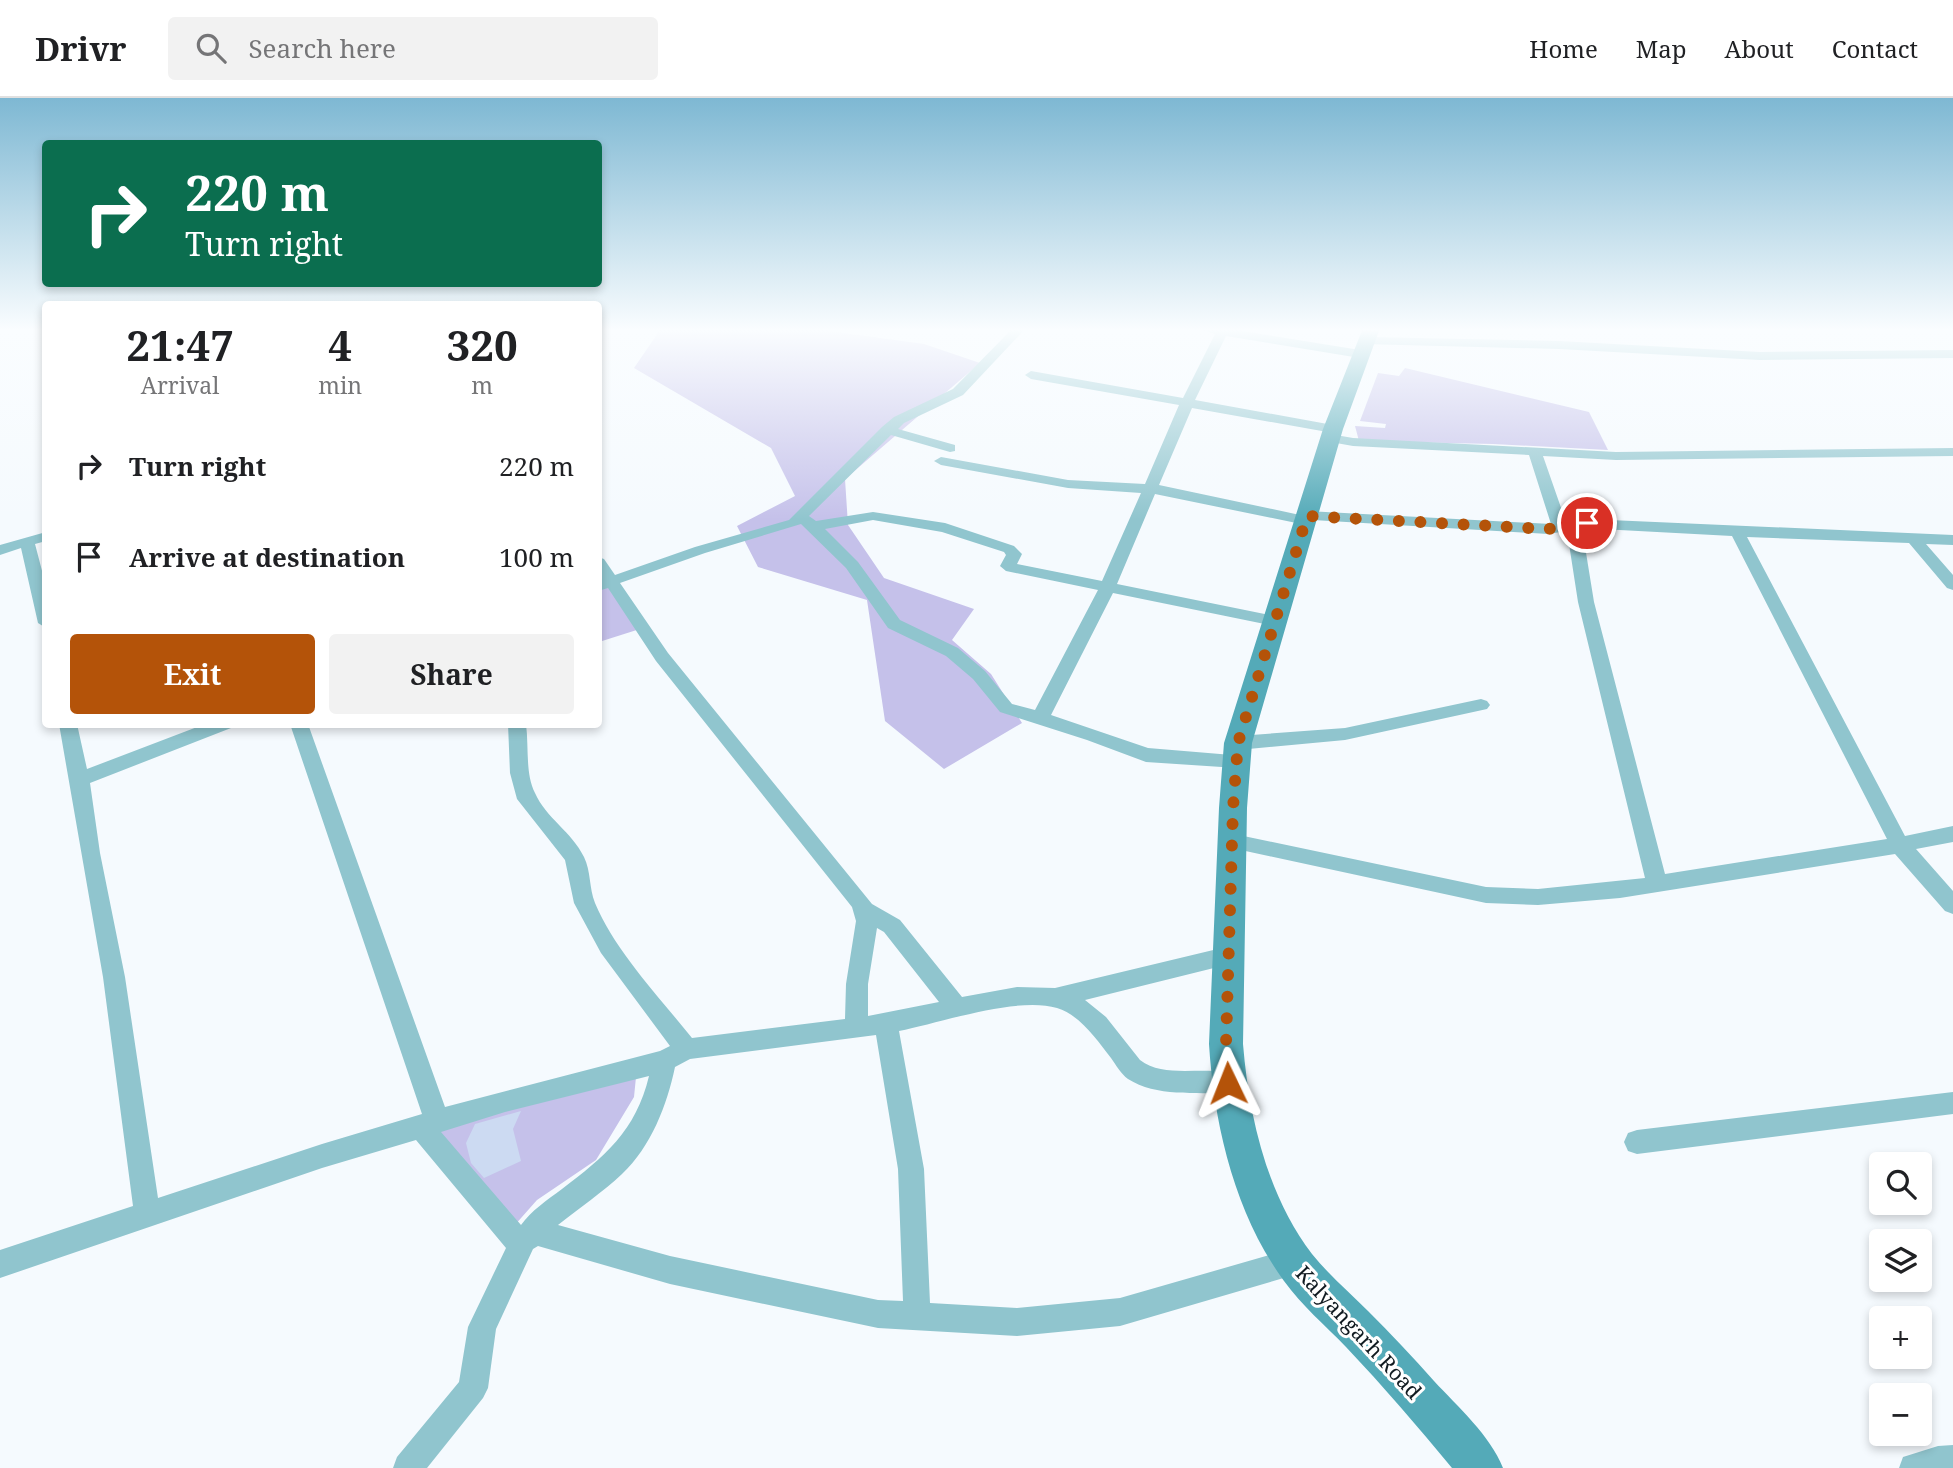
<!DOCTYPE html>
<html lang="en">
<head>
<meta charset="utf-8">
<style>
  :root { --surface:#fff; --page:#f2f2f2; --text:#202124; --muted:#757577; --line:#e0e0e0; --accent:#b45309 }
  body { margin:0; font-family:"Noto Serif",serif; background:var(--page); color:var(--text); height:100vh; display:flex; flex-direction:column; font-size:26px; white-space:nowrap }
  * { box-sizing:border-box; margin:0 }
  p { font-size:23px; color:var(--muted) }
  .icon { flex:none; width:38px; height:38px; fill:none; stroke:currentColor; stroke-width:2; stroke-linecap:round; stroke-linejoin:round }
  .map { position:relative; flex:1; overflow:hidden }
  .drawer { position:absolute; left:42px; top:203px; width:560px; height:427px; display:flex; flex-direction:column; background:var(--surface); border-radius:7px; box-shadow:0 4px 10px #0003 }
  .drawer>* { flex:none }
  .banner { position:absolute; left:42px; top:42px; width:560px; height:147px; border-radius:7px; box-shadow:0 4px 10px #0003; background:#0b6e4f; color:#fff; overflow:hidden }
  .controls { position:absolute; left:1869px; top:1054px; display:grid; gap:14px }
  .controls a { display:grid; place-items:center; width:63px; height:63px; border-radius:7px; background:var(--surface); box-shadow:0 4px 10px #0003; font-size:35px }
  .pin { position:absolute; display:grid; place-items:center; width:60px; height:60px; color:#fff; margin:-30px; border:4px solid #fff; border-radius:50%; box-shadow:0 2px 7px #0007 }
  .me { position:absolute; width:77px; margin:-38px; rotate:358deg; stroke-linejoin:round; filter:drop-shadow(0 0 5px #0008) }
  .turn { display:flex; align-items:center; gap:24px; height:147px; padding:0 28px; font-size:32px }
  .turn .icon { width:91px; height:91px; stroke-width:2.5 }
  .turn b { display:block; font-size:49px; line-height:60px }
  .eta { display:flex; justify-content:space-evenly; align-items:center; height:119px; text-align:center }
  .eta b { font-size:42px; font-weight:700; line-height:49px }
  .action { display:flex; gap:14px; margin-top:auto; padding:14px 28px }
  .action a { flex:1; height:80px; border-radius:7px; background:var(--accent); color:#fff; font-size:28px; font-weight:700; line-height:80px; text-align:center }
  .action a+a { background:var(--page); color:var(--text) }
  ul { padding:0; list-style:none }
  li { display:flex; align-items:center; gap:21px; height:91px; padding:0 28px }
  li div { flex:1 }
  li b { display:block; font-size:26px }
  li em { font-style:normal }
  header { display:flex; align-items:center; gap:42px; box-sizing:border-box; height:98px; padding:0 35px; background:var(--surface); border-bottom:2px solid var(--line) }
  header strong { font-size:33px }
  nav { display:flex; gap:38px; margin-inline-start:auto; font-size:24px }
  .search { width:490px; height:63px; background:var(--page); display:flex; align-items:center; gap:18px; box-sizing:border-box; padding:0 24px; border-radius:7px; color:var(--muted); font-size:26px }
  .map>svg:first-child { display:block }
</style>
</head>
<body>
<header>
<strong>Drivr</strong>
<div class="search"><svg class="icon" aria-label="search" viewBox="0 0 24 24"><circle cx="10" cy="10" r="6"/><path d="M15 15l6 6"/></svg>Search here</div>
<nav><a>Home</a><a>Map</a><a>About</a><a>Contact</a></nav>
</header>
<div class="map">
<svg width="1953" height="1370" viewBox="0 0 1953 1370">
  <rect width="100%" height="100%" fill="#f5fafe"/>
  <g fill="#c5c1ea">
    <path d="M668,230H807L924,246L980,265L845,381L848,427L884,480L974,511L952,542L991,576L1022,625L944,671L885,623L867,502L758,469L737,428L795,398L771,350L634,270L660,232Z"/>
    <path d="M1405,270L1589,314L1608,352L1493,346L1359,343L1355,328L1385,330L1386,326L1360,323L1378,275L1399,278Z"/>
    <path d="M613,483L643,530L599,544V488Z"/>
    <path d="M637,969L634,999L596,1062L537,1102L507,1136L429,1029Z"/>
  </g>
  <path fill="#ccdaf2" d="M521,1013L513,1031L521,1063L484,1080L471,1065L466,1045L475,1026Z"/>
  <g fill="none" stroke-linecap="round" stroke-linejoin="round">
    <g fill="#90c5ce" fill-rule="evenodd">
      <path d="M1013,230H1026L963,297L904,325L898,331L955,347V353L950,354L891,337L809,418L816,423L873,414L945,425L1014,448L1022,456L1017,466L1102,483L1141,395L1068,390L941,367L934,363L941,359L1068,382L1145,386L1179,307L1031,281L1025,277L1031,273L1183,300L1215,236L1195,230H1224L1360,252L1366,256L1360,260L1226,238L1195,302L1333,327L1340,331L1333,335L1192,310L1159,387L1300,417L1307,413L1551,426L1529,357L1353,348L1325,343L1323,340L1330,336L1353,340L1616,354L1953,350V358L1616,362L1543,358L1566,424L1587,421L1953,437V447L1926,446L1953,477V492L1947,490L1909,445L1747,439L1905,738L1953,728V744L1916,751L1953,793V816L1945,813L1895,756L1620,800L1538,807L1486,805L1227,749L1224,744L1227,739L1234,736L1486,789L1538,791L1645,780L1578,504L1567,433L1548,436L1313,422L1311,426L1306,427L1155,396L1117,486L1274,518L1282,523L1274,528L1113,495L1051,617L1148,650L1244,658L1246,663L1244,668L1237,670L1146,664L1087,642L1000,614L973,581L946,558L888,530L846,470L801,426L705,455L620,485L668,555L872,806L900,822L962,899L1017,889L1055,890L1230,848L1238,850L1241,857L1238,864L1230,866L1085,902L1106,919L1140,962C1166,982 1207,966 1237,977L1240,985L1237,993L1228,996C1196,994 1156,999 1128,981C1121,976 1116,967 1111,960C1097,942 1080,917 1057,910C1017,898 940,925 899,933L924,1071L930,1205L1017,1210L1120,1200L1294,1150L1304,1154L1308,1164L1304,1174L1120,1228L1017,1238L878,1230L670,1186L538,1148L533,1151L496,1231L488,1290L483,1300L427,1370H393L397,1359L459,1284L468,1229L506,1150L416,1042L322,1070L0,1180V1152L133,1108L103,879L59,626H77L87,671L205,626H234L231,630L90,685L100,755L125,879L158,1100L322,1046L422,1016L290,626H308L445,1009L660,953L670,948L601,855L574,805L565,762L517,701L510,675L508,626H526C529,649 525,675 535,695C546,720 572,734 584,759C591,773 589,790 595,805C615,853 660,900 692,940L845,921L846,886L856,823L852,809L656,563L608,490L598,493V482L602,481L598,476V459L604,461L615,477L695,449L789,422L882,329L894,319L953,291ZM873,422L942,434L1004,454L1006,457L1000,468L1006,473L1098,492L1035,612L1012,606L985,573L958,550L900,522L858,464L825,431ZM1582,430L1732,438L1887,741L1665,776L1594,504ZM877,830L884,834L939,904L868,918V886ZM876,937L898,1071L903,1203L878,1202L670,1158L558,1127C579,1110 603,1094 622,1076C651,1049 667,1007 675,969L690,961ZM649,978C636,1033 604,1059 562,1091C547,1102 531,1113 521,1127L441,1034L505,1014Z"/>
      <path d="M1367,239L1559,243L1760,254L1953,252V260L1760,262L1559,251L1363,246V240Z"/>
      <path d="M46,434V443L35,446L46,488V530L38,525L21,450L0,457V447Z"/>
      <path d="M1481,601L1487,603L1490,607L1487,611L1345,642L1238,652L1231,650L1229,645L1231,640L1238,638L1345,630Z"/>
      <path d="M1953,994V1016L1637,1056L1628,1053L1624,1044L1628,1035L1637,1032Z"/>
      <path d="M1953,1347V1370H1899L1903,1359L1938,1348Z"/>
    </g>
    <path fill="#54aab8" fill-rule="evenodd" d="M1363,230H1380L1343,331L1252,645L1247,710L1243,946C1249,1019 1267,1097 1312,1156C1329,1177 1349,1194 1368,1213C1391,1236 1413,1259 1434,1283C1458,1309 1490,1337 1503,1370H1452C1418,1329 1383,1288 1346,1249C1325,1227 1302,1208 1284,1183C1235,1116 1214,1027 1209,946L1219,710L1224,645L1323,331Z"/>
  </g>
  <linearGradient id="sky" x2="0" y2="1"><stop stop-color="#7eb8d3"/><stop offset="0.55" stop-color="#fafdff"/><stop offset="1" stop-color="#fafdff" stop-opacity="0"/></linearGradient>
  <rect width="1953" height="422" fill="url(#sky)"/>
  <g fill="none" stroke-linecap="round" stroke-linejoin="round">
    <path stroke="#b45309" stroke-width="12" stroke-dasharray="0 21.6" d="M1228,985L1226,946L1233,710L1238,645L1307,418L1548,431L1587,425"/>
  </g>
  <g text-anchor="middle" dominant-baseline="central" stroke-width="6" stroke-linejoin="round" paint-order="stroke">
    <g font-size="21" fill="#111b21" stroke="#fff">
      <text transform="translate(1359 1234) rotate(47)">Kalyangarh Road</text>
    </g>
  </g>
</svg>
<div class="controls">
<a><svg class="icon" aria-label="search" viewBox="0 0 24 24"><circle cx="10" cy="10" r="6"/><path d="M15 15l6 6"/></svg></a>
<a><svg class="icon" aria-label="layers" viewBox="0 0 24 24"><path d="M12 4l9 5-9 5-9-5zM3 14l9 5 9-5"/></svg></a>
<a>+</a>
<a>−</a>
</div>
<div class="pin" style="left:1587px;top:425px;background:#d93025"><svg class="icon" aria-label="arrive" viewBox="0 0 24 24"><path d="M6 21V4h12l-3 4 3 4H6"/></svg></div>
<svg class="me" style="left:1228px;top:985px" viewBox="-20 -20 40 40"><path d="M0-17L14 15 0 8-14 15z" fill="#b45309" stroke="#fff" stroke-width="4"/></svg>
<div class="banner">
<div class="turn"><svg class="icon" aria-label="right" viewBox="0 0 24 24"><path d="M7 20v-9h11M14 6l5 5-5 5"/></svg><div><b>220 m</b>Turn right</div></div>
</div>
<section class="drawer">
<div class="eta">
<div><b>21:47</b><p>Arrival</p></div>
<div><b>4</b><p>min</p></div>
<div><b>320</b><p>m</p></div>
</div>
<ul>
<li><svg class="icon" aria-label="right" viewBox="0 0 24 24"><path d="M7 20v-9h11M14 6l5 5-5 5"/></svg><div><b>Turn right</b></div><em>220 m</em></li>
<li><svg class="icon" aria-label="arrive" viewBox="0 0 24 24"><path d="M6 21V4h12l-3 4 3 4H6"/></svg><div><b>Arrive at destination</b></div><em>100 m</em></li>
</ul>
<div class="action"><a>Exit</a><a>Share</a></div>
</section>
</div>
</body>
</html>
